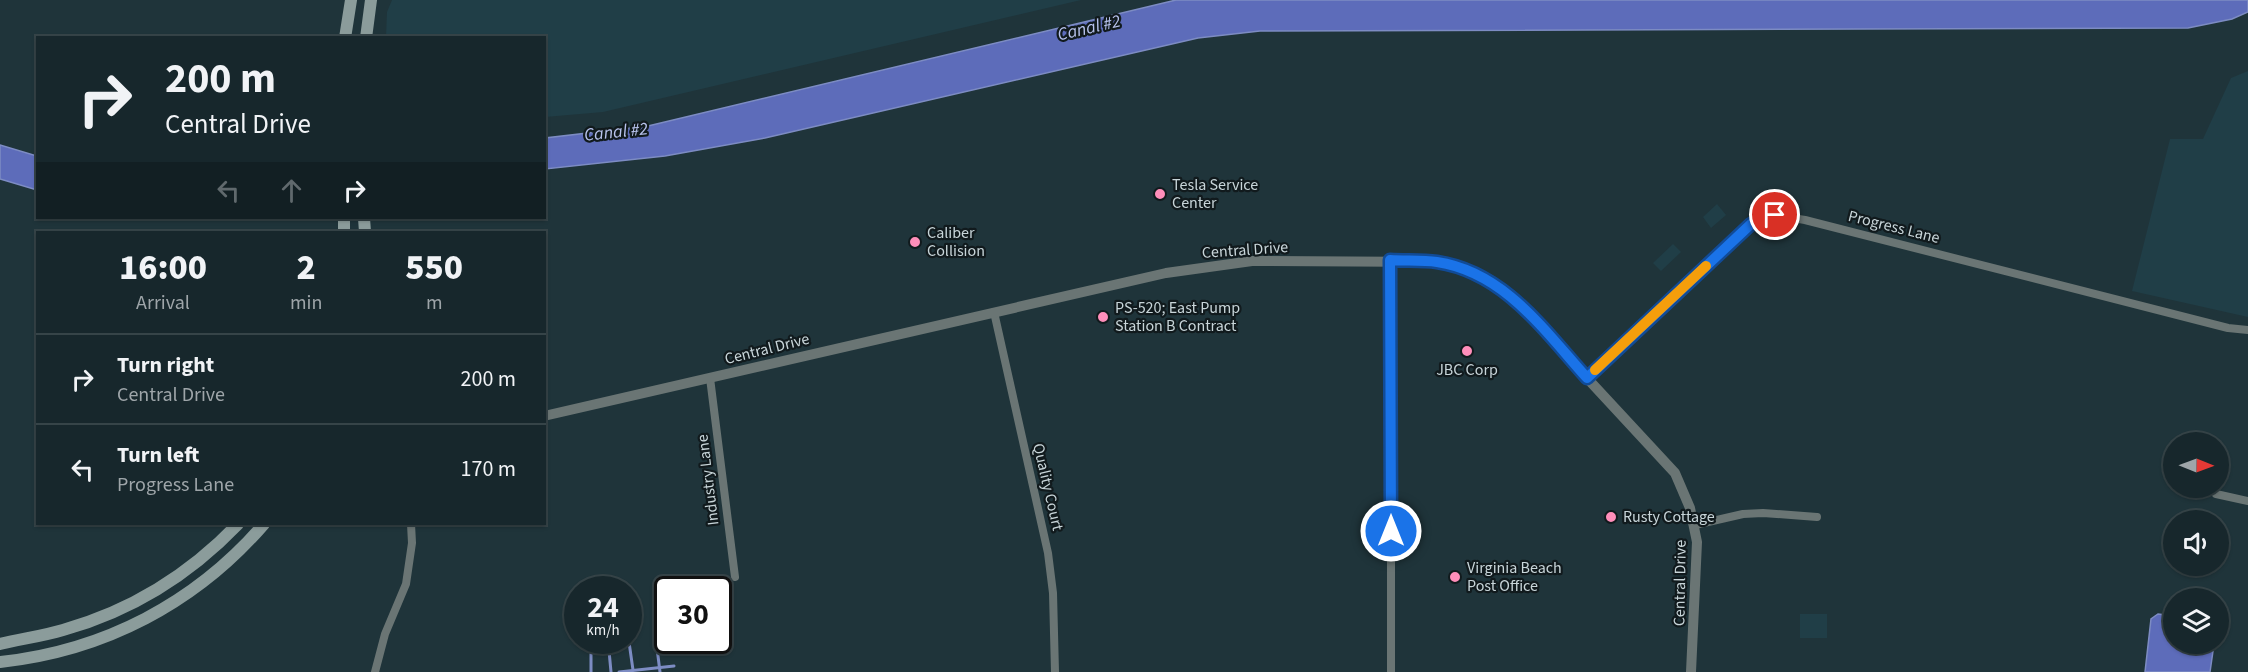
<!DOCTYPE html>
<html lang="en">
<head>
<meta charset="utf-8">
<style>
  :root { --surface:#17272c; --page:#202f34; --text:#f1f3f6; --muted:#9ea5a9; --line:#364448 }
  body { margin:0; font-family:"Source Sans 3",sans-serif; background:var(--page); color:var(--text); height:100vh; display:flex; flex-direction:column; font-size:22px; white-space:nowrap }
  * { box-sizing:border-box; margin:0 }
  p { font-size:20px; color:var(--muted) }
  .icon { flex:none; width:33px; height:33px; fill:none; stroke:currentColor; stroke-width:2; stroke-linecap:round; stroke-linejoin:round }
  .map { position:relative; flex:1; overflow:hidden }
  .panel { position:absolute; left:36px; top:231px; width:510px; height:294px; display:flex; flex-direction:column; background:var(--surface); border-radius:0px; box-shadow:0 2px 4px #0004,0 0 0 2px var(--line) }
  .panel>* { flex:none }
  .guide { position:absolute; left:36px; top:36px; width:510px; height:183px; border-radius:0px; box-shadow:0 2px 4px #0004,0 0 0 2px var(--line); background:#17272c; color:var(--text); overflow:hidden }
  .needle { width:39px; rotate:91deg }
  .buttons { position:absolute; left:2163px; top:432px; display:grid; gap:12px }
  .buttons a { display:grid; place-items:center; width:66px; height:66px; border-radius:50%; background:var(--surface); box-shadow:0 2px 4px #0004,0 0 0 2px var(--line); font-size:30px }
  .speed { position:absolute; left:564px; top:576px; display:flex; gap:12px; font-size:30px; font-weight:700; text-align:center }
  .speed>* { display:grid; place-content:center; width:78px; height:78px; border-radius:50%; background:var(--surface); box-shadow:0 2px 4px #0004,0 0 0 2px var(--line); line-height:1 }
  .speed small { font-size:15px; font-weight:400 }
  .speed .limit { border:3px solid #111; border-radius:9px; background:#fff; color:#111 }
  .pin { position:absolute; display:grid; place-items:center; width:51px; height:51px; color:#fff; margin:-26px; border:3px solid #fff; border-radius:50%; box-shadow:0 2px 6px #0007 }
  .me { position:absolute; width:66px; margin:-33px; rotate:0deg; stroke-linejoin:round; filter:drop-shadow(0 0 4px #0008) }
  .turn { display:flex; align-items:center; gap:21px; height:126px; padding:0 30px; font-size:27px }
  .turn .icon { width:78px; height:78px; stroke-width:2.5 }
  .turn b { display:block; font-size:42px; line-height:51px }
  .lanes { display:flex; align-items:center; height:57px; padding:0 30px; background:#0003; justify-content:center; gap:30px; direction:ltr }
  .lanes .off { opacity:.35 }
  .eta { display:flex; justify-content:space-evenly; align-items:center; height:102px; text-align:center }
  .eta b { font-size:36px; font-weight:800; line-height:42px }
  ul { padding:0; list-style:none }
  li { display:flex; align-items:center; gap:18px; height:90px; padding:0 30px; border-top:2px solid var(--line) }
  li div { flex:1 }
  li b { display:block; font-size:22px }
  li em { font-style:normal }
  .map>svg:first-child { display:block }
</style>
</head>
<body>
<div class="map">
<svg width="2248" height="672" viewBox="0 0 2248 672">
  <rect width="100%" height="100%" fill="#1f343a"/>
  <g fill="#203e47">
    <path d="M392,0H1081L603,112L545,117L544,38L386,37L387,12Z"/>
    <path d="M2248,71V317L2132,291L2170,139H2203L2231,78Z"/>
    <path d="M1717,204L1726,215L1711,228L1703,217Z"/>
    <path d="M1673,244L1681,252L1661,271L1653,263Z"/>
    <rect x="1800" y="614" width="27" height="24"/>
  </g>
  <g fill="#5d6cba" stroke="#7d8cc3" stroke-width="1.5">
    <path d="M1176,0H2248V12L2232,19L2188,28L1260,31L1198,38L765,138L665,156L545,169V138L648,126Z"/>
    <path d="M0,145L37,156V190L0,179Z"/>
    <path d="M2158,614L2173,616L2174,644H2214L2210,672H2145L2151,619Z"/>
  </g>
  <g fill="none" stroke-linecap="round" stroke-linejoin="round">
    <g stroke="#7d8cc3" stroke-width="3">
      <path d="M654,624L660,672"/>
      <path d="M628,635L633,670"/>
      <path d="M608,640L611,672"/>
      <path d="M591,654V672"/>
      <path d="M619,672L674,666"/>
    </g>
    <g stroke="#6a7574" stroke-width="8">
      <path d="M1391,260V672"/>
      <path d="M994,312L1048,553L1053,593L1055,672"/>
      <path d="M710,378L735,577"/>
      <path d="M1587,378L1751,224L1775,215L1805,220L2228,328L2248,330"/>
      <path d="M2216,494L2248,501"/>
      <path d="M1695,525L1743,514L1763,513L1817,517"/>
      <path d="M375,672L385,634L406,584L412,543L411,524"/>
    </g>
    <path stroke="#6a7574" stroke-width="10" d="M544,416L1166,273L1252,261L1435,262L1471,272L1489,281L1511,296L1675,473L1690,508L1697,542L1691,672"/>
    <g stroke="#8b9c9b" stroke-width="12">
      <path d="M345,38L351,0"/>
      <path d="M366,38L371,0"/>
      <path d="M344,218V232"/>
      <path d="M364,218L365,232"/>
      <path d="M0,644C21,639 43,636 63,630C131,611 190,574 238,524"/>
      <path d="M0,662C104,651 196,603 264,524"/>
    </g>
  </g>
  <g fill="none" stroke-linecap="round" stroke-linejoin="round">
    <defs>
      <path id="route" d="M1391,531L1390,260C1406,261 1422,260 1437,262C1504,272 1544,330 1587,378L1751,224L1775,215"/>
    </defs>
    <use href="#route" stroke="#114b97" stroke-width="15"/>
    <use href="#route" stroke="#1a73e8" stroke-width="10"/>
    <path stroke="#f59e0b" stroke-width="10" d="M1595,370L1706,266"/>
  </g>
  <g fill="#ff8eba" stroke="#111a1d" stroke-width="2">
    <circle cx="1160" cy="194" r="6"/>
    <circle cx="915" cy="242" r="6"/>
    <circle cx="1103" cy="317" r="6"/>
    <circle cx="1467" cy="351" r="6"/>
    <circle cx="1611" cy="517" r="6"/>
    <circle cx="1455" cy="577" r="6"/>
  </g>
  <g text-anchor="middle" dominant-baseline="central" stroke-width="4.5" stroke-linejoin="round" paint-order="stroke">
    <g font-size="16" fill="#c8d5d9" stroke="#111a1d" text-anchor="start">
      <text x="1172" y="185">Tesla Service<tspan x="1172" dy="18">Center</tspan></text>
      <text x="927" y="233">Caliber<tspan x="927" dy="18">Collision</tspan></text>
      <text x="1115" y="308">PS-520; East Pump<tspan x="1115" dy="18">Station B Contract</tspan></text>
      <text x="1467" y="370" text-anchor="middle">JBC Corp</text>
      <text x="1623" y="517">Rusty Cottage</text>
      <text x="1467" y="568">Virginia Beach<tspan x="1467" dy="18">Post Office</tspan></text>
    </g>
    <g font-size="16" fill="#c8d5d9" stroke="#111a1d">
      <text transform="translate(1894 227) rotate(14)">Progress Lane</text>
      <text transform="translate(1245 250) rotate(-4)">Central Drive</text>
      <text transform="translate(767 349) rotate(-14)">Central Drive</text>
      <text transform="translate(708 480) rotate(-97)">Industry Lane</text>
      <text transform="translate(1048 487) rotate(77)">Quality Court</text>
      <text transform="translate(1680 583) rotate(-89)">Central Drive</text>
    </g>
    <g font-size="18" font-style="italic" fill="#b8c3ed" stroke="#111a1d">
      <text transform="translate(1089 28) rotate(-13)">Canal #2</text>
      <text transform="translate(616 132) rotate(-6)">Canal #2</text>
    </g>
  </g>
</svg>
<div class="buttons">
<a><svg class="needle" viewBox="-14 -14 28 28"><path d="M0-13l5 13h-10z" fill="#e53935"/><path d="M0 13l5-13h-10z" fill="#9ea5a9"/></svg></a>
<a><svg class="icon" aria-label="sound" viewBox="0 0 24 24"><path d="M4 9h4l5-4v14l-5-4H4zM17 9q2 3 0 6"/></svg></a>
<a><svg class="icon" aria-label="layers" viewBox="0 0 24 24"><path d="M12 4l9 5-9 5-9-5zM3 14l9 5 9-5"/></svg></a>
</div>
<div class="speed"><div>24<small>km/h</small></div><div class="limit">30</div></div>
<div class="pin" style="left:1775px;top:215px;background:#d93025"><svg class="icon" aria-label="arrive" viewBox="0 0 24 24"><path d="M6 21V4h12l-3 4 3 4H6"/></svg></div>
<svg class="me" style="left:1391px;top:531px" viewBox="-20 -20 40 40"><circle r="17" fill="#1a73e8" stroke="#fff" stroke-width="3"/><path d="M0-11L8 9 0 5-8 9z" fill="#fff"/></svg>
<div class="guide">
<div class="turn"><svg class="icon" aria-label="right" viewBox="0 0 24 24"><path d="M7 20v-9h11M14 6l5 5-5 5"/></svg><div><b>200 m</b>Central Drive</div></div>
<div class="lanes"><svg class="icon off" aria-label="left" viewBox="0 0 24 24"><path d="M17 20v-9H6M10 6l-5 5 5 5"/></svg><svg class="icon off" aria-label="ahead" viewBox="0 0 24 24"><path d="M12 20V5M6 11l6-6 6 6"/></svg><svg class="icon" aria-label="right" viewBox="0 0 24 24"><path d="M7 20v-9h11M14 6l5 5-5 5"/></svg></div>
</div>
<section class="panel">
<div class="eta">
<div><b>16:00</b><p>Arrival</p></div>
<div><b>2</b><p>min</p></div>
<div><b>550</b><p>m</p></div>
</div>
<ul>
<li><svg class="icon" aria-label="right" viewBox="0 0 24 24"><path d="M7 20v-9h11M14 6l5 5-5 5"/></svg><div><b>Turn right</b><p>Central Drive</p></div><em>200 m</em></li>
<li><svg class="icon" aria-label="left" viewBox="0 0 24 24"><path d="M17 20v-9H6M10 6l-5 5 5 5"/></svg><div><b>Turn left</b><p>Progress Lane</p></div><em>170 m</em></li>
</ul>
</section>
</div>
</body>
</html>
